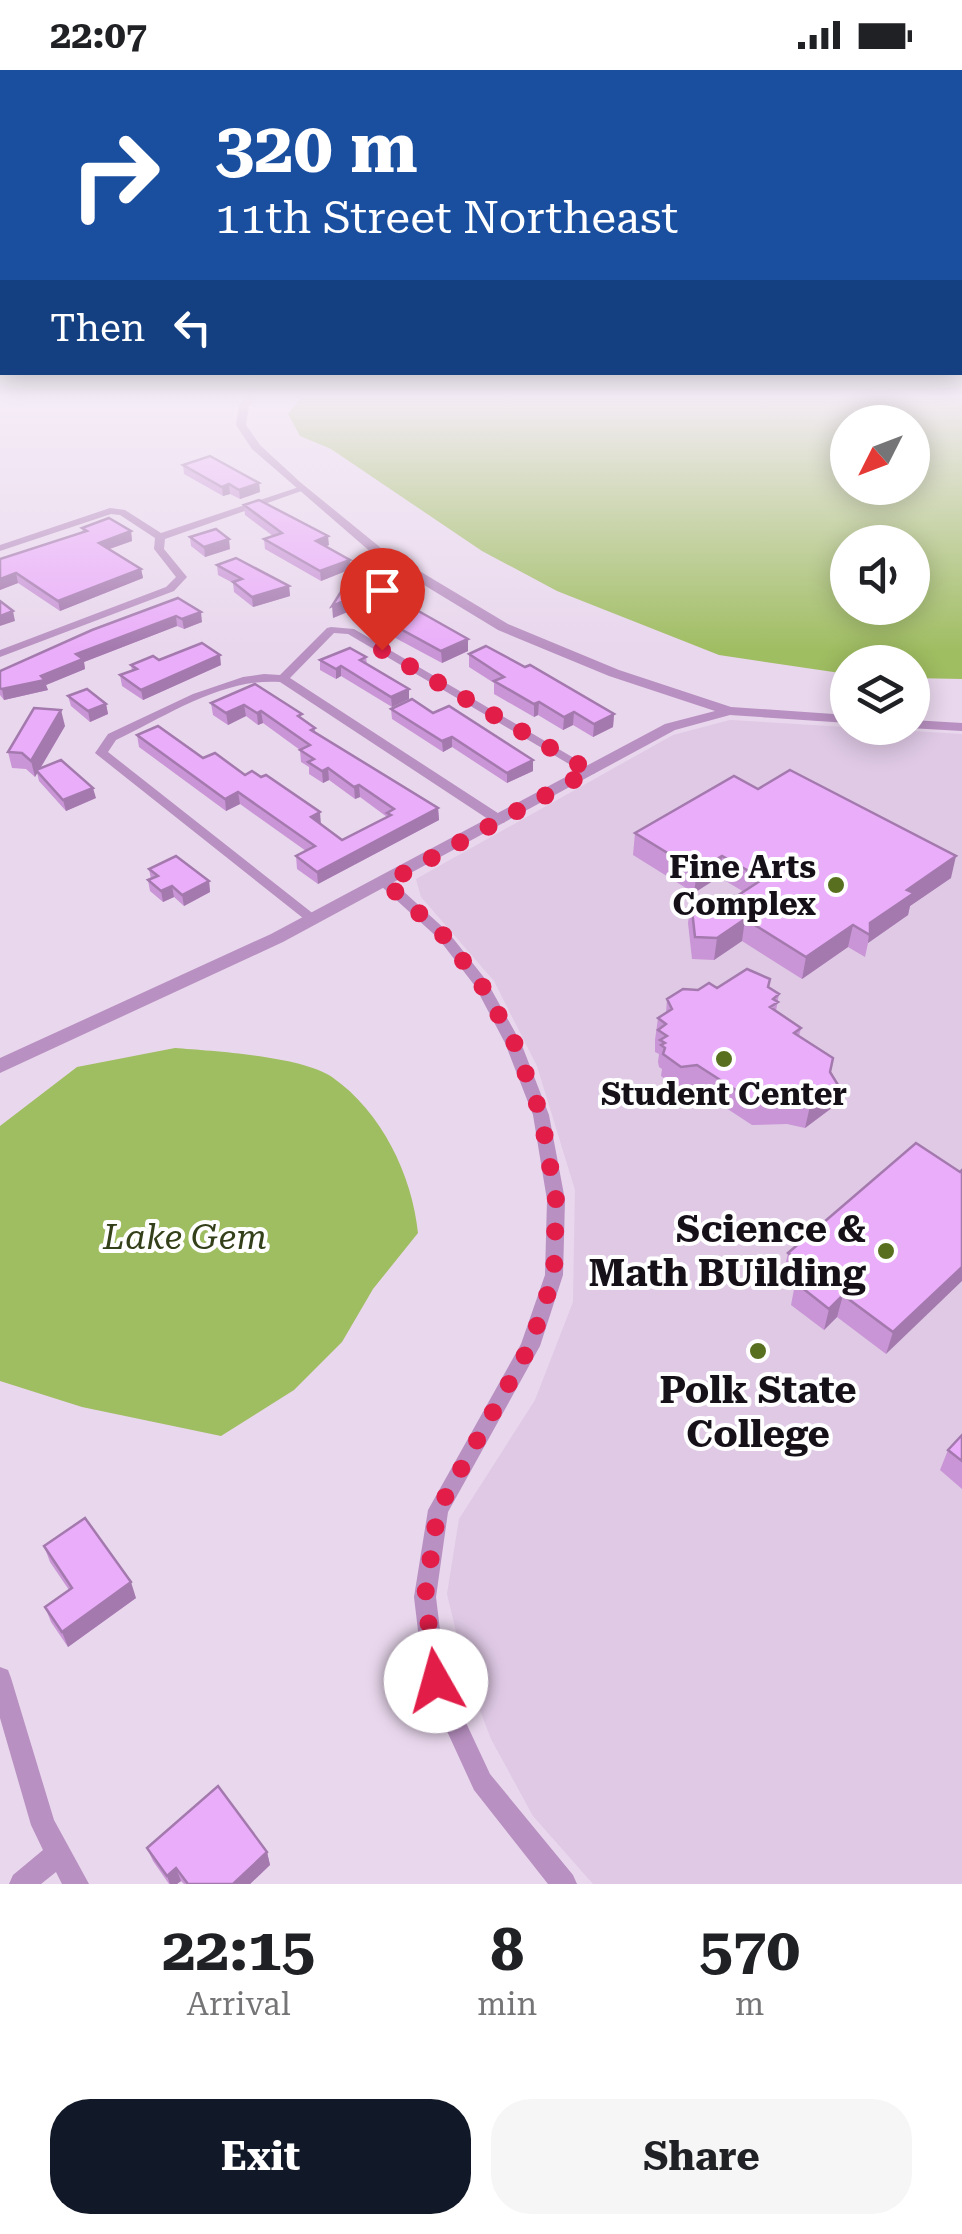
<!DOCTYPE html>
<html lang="en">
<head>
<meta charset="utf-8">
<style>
  :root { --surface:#fff; --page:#f6f6f6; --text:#202124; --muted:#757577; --accent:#111827 }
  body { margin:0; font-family:"Roboto Serif",serif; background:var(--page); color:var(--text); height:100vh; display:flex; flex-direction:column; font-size:38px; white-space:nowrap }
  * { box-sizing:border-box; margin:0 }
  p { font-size:32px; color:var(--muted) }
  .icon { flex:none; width:55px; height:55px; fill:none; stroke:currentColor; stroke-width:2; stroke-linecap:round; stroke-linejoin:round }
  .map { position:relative; height:1814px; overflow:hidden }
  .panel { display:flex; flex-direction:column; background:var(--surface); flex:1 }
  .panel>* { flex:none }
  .top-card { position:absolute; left:0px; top:0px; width:962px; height:305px; box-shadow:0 5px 25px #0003; background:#1a4fa0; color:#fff; overflow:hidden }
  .needle { width:65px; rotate:228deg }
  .tools { position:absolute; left:830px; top:335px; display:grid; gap:20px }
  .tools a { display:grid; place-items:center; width:100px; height:100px; border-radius:50%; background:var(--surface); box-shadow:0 5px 25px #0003; font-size:50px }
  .pin { position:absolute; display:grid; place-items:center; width:85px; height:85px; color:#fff; margin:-102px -42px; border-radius:50% 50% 50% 0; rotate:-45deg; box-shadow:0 0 10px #0007 }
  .pin .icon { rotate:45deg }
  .me { position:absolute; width:110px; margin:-55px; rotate:353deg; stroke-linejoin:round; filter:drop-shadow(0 0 8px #0008) }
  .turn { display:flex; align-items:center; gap:35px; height:210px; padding:0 50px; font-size:45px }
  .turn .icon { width:130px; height:130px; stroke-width:2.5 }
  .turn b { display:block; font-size:70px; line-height:85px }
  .then { display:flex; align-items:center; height:95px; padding:0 50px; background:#0003; gap:20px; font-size:38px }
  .eta { display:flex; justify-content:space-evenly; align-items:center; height:170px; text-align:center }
  .eta b { font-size:60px; font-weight:700; line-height:70px }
  .primary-button { display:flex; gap:20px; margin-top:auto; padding:20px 50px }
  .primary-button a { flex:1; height:115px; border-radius:40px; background:var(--accent); color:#fff; font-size:40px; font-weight:700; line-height:115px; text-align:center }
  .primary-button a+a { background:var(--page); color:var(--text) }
  .status { display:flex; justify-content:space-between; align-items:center; height:70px; padding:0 50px; background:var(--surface); direction:ltr }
  .status svg { height:28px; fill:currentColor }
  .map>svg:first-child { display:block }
</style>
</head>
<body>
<div class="status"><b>22:07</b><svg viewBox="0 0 49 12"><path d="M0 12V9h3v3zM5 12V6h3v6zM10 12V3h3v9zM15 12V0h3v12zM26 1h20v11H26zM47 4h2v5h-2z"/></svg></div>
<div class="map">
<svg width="962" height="1814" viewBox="0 0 962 1814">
  <rect width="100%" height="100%" fill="#e9d7ed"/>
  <path fill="#dfc9e5" d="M730,650L962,664V1814H593L533,1746L491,1669L467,1607L447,1524L459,1449L535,1330L573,1232L575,1120L537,996L494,911L421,827L416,809L673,665Z"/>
  <g fill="#9fbd61" fill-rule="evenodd">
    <path d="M301,328H962V609L913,608L912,592H848L847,604L719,585L557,521L482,481L331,379L300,366L288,344ZM848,352H912V418H848ZM848,472H912V538H848Z"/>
    <path d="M175,978C213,981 302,986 332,1007C382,1042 412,1105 418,1163L373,1219L342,1272L294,1320L221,1366L82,1337L0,1311V1056L77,997Z"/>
  </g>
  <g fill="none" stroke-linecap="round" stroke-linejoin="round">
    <g fill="#b890c1" fill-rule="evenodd">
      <path d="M299,417L307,419L165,469L164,479L187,507L174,521L0,587V580L166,517L176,507L154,479L155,468L120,445L111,444L0,481V475L110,438L125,440L161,463Z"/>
      <path d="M331,557L354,559L596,701L594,704H586L348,564L334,563L290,608L504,747L506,750L504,753H494L280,612C222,608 167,646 116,670L108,682L320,849L313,854L308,852L95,683L108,664L193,624L243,607L264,604L280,605L327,558Z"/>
      <path d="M386,809L391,810L448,862L486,910L521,973L549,1045L565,1130L563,1205L540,1276L448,1442L436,1527L446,1610L490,1704L573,1805L577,1814H548L474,1720L424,1611L414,1527L428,1440L521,1274L545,1205L547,1130L533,1045L505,973L475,916L438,868L381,816L379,813L381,810Z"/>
      <path d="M0,1597L8,1600L11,1608L54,1750L89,1814H62L56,1802L41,1814H9L13,1805L43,1780L31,1755L0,1648Z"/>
    </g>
    <g fill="#b890c1" fill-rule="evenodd">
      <path d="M245,328H255L249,336L246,355L260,375L300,412L381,478L508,554L619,600L731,637L848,645V653L730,645L675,660L283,872L0,1003V988L271,864L665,654L715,641L609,606L498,560L373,484L252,379L236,355L239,336Z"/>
      <path d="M912,650L962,653V661L909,658H912Z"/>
    </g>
  </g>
  <g fill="#c995d6">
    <path d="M183,395L259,413L260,422L240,429L230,424L223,426L184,404Z"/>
    <path d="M244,435L329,475L326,476L350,490L351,499L321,511L265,479L264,469L273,466L245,445Z"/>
    <path d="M82,458L131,461L132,471L109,479L141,499L143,508L60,541L18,513L0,520V489L83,462Z"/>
    <path d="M190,467L230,479L205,487L191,476Z"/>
    <path d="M217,495L289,516L290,526L253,537L234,522L233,513L218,505Z"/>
    <path d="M349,509L468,569V581L442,593L386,563V551L362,536L333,548Z"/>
    <path d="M178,528L202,552L184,559L177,556L84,592L85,599L46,615L48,620L4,630L0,625V601Z"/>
    <path d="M469,584L614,644L613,657L593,667L573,655L563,660L538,645L534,647L494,624V613L469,597Z"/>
    <path d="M366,587L367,594L409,629L392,637L341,606L336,609L320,600V590Z"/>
    <path d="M159,590L221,595L143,630L122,616L120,605L132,601L131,595Z"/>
    <path d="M255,614L315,658V662L438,738L439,750L318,814L297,799L296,786L306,781L240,734L226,741L139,677L137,665L203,688L245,705L342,770L387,747L360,727L355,729L329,710L323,713L309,704V697L301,692L300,680L263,653L258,655L246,646L228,655L213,645L211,633Z"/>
    <path d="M68,626L106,634L108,644L90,652L71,636Z"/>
    <path d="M391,639L433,643L533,690V701L507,713L452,677L443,682L392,649Z"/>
    <path d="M65,656L40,699L96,728L66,741L39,711L37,703L35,707L26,699L12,698L8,682Z"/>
    <path d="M758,719L951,808L910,836L908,845L868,873L865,887L848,877L802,909L742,871L714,890L692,889L688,853L691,831L736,832L737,826L744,822L719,807L694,823L633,785L635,763Z"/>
    <path d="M149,799L209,811L210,822L184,836L174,827L163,832L150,821L148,810L151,809Z"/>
    <path d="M768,917L779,924L776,941L801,958L799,966L830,1002L838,1015L833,1037L805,1058L787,1054L752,1055L694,1017L678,1019L661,1006L662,999L659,997L658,992L659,984L655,982V970L658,948L666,943L667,929L698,920Z"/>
    <path d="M960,1102L886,1284L837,1247L824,1260L791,1235L795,1214L783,1205L788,1183Z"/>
    <path d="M962,1365V1419L940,1400L948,1380Z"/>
    <path d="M44,1476L136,1528L68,1577L51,1552L45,1537L69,1520L50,1492Z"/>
    <path d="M147,1778L267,1782L270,1795L250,1814H184L181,1811L177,1814H169L153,1791Z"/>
  </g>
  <g fill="#a479ae">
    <path d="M259,413L260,422L240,429L239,420Z"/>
    <path d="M229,414L230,424L223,426L222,417Z"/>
    <path d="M131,461L132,471L101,482L99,473Z"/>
    <path d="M328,466L329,475L317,480L316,471Z"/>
    <path d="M229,469L230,479L205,487L204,477Z"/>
    <path d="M350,490L351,499L321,511L320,501Z"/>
    <path d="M141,499L143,508L60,541L58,531Z"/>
    <path d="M16,503L18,513L0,520V509Z"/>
    <path d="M289,516L290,526L253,537L252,527Z"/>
    <path d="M361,524L362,536L333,548L332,536Z"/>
    <path d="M13,541L15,551L0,556V546Z"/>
    <path d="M201,542L202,552L184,559L182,549Z"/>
    <path d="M176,546L177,556L84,592L85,599L46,615L48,620L4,630L2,619L41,606L76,584Z"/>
    <path d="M468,569V581L442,593L441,581Z"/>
    <path d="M220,585L221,595L143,630L141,620Z"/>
    <path d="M341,596V606L336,609V599Z"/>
    <path d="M409,619V629L392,637L391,627Z"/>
    <path d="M539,632L538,645L534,647V634Z"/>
    <path d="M106,634L108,644L90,652L88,641Z"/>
    <path d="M244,635L246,646L228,655L226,643Z"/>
    <path d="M61,640L65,656L35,707L31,691Z"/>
    <path d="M261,641L263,653L258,655L257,643Z"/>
    <path d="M574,642L573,655L563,660L564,647Z"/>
    <path d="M614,644L613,657L593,667L594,654Z"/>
    <path d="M452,667V677L443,682L442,671Z"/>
    <path d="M533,690V701L507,713V703Z"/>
    <path d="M328,698L329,710L323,713L322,701Z"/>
    <path d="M359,715L360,727L355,729L354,717Z"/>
    <path d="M93,718L96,728L66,741L63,730Z"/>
    <path d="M238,722L240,734L226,741L225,729Z"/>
    <path d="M438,738L439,750L318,814L317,802Z"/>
    <path d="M320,742L321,755L311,747Z"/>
    <path d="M722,786L719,807L694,823L697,801Z"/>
    <path d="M956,786L951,808L910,836L908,845L868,873L870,853L907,820Z"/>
    <path d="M209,811L210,822L184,836L182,825Z"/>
    <path d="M172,816L174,827L163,832L161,821Z"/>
    <path d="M745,849L742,871L714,890L717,868Z"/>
    <path d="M853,855L848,877L802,909L806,887Z"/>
    <path d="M838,1015L833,1037L805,1058L810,1036Z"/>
    <path d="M962,1197V1211L886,1284L893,1262Z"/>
    <path d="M843,1225L837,1247L824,1260L829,1239Z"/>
    <path d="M131,1512L136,1528L68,1577L62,1562Z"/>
    <path d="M267,1782L270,1795L250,1814H233Z"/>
    <path d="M176,1798L181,1811L177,1814H170L167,1806Z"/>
  </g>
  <g fill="#eaadf9" stroke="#a479ae" stroke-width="2.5">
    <path d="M210,386L259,413L239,420L229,414L222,417L183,395Z"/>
    <path d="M259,430L328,466L316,471L350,490L320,501L264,469L282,463L244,435Z"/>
    <path d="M109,448L131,461L99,473L141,499L58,531L16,503L0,509V489L87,461L82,458Z"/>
    <path d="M216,459L229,469L204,477L190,467Z"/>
    <path d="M236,488L289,516L252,527L233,512L242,509L217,495Z"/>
    <path d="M349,509L363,517L367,512L468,569L441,581L386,551L397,546L361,524L332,536Z"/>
    <path d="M178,528L201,542L182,549L176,546L76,584L83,589L41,606L45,610L2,619L0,618V601L92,560Z"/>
    <path d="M0,531L13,541L0,546Z"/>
    <path d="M202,573L220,585L141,620L120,605L137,599L131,595L153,586L159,590Z"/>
    <path d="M486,576L525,597L530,595L614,644L594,654L574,642L564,647L539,632L534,634L494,611L504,607L469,584Z"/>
    <path d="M350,578L366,587L360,590L409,619L391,627L341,596L336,599L320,590Z"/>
    <path d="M255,614L302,644L298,646L315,658L311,660L438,738L317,802L296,786L315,776L238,722L225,729L137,665L158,656L203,688L215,683L245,705L252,701L261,707L266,705L320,742L311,747L342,770L391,745L387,743L394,739L359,715L354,717L328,698L322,701L308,692L314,689L300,680L310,675L261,641L257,643L244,635L226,643L211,633Z"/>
    <path d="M87,619L106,634L88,641L68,626Z"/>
    <path d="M412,629L433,643L449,636L533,690L507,703L452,667L442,671L391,639Z"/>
    <path d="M34,638L61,640L31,691L22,683L8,682Z"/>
    <path d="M61,690L93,718L63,730L36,700Z"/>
    <path d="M790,700L956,786L907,820L914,823L870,853V865L853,855L806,887L745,849L717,868L695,867L691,831L747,832L737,826L763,809L722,786L697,801L635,763L734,706L758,719Z"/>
    <path d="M176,786L209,811L182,825L172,816L161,821L148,810L158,806L149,799Z"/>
    <path d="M747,899L770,909L768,917L779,924L773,929L778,932L770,937L801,958L794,963L833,988L830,1002L838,1015L810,1036L792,1032L756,1033L697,995L681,997L663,984L665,978L661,975L665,973L660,970L667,966L658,960L666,954L658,948L672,939L667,929L683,919L698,920L709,913L717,918Z"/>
    <path d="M916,1073L960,1102L962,1100V1197L893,1262L843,1225L829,1239L796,1213L811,1200L788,1183Z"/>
    <path d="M962,1365V1391L948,1380Z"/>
    <path d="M85,1448L131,1512L62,1562L45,1537L72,1518L44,1476Z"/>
    <path d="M218,1716L267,1782L233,1814H188L176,1798L167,1806L147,1778Z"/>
  </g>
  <linearGradient id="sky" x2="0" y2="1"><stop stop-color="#8bb8b2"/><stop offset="0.56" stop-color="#f5edf7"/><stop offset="1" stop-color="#f5edf7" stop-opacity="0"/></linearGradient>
  <rect width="962" height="582" fill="url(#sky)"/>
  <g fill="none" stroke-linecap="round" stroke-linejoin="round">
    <path stroke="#e11d48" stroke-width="18" stroke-dasharray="0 32.4" d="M382,580L590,701L386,813L443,865L481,914L514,972L541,1045L556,1130L554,1205L530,1276L438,1440L425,1526L436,1611"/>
  </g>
  <g fill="#596f20" stroke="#fff" stroke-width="4">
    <circle cx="836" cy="815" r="10"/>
    <circle cx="724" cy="989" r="10"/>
    <circle cx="886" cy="1181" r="10"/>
    <circle cx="758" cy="1281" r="10"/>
  </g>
  <g text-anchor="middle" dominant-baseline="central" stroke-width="8" stroke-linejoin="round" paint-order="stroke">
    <g font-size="32" font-weight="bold" fill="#161018" stroke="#fff" text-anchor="end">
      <text x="816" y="797">Fine Arts<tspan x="816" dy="37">Complex</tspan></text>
      <text x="724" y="1024" text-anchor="middle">Student Center</text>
    </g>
    <g font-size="35" font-style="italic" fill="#34401a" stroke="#fff">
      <text x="185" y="1167">Lake Gem</text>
    </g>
    <g font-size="38" font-weight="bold" fill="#161018" stroke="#fff" text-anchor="end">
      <text x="866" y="1159">Science &amp;<tspan x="866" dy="44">Math BUilding</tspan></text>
      <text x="758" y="1320" text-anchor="middle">Polk State<tspan x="758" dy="44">College</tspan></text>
    </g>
  </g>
</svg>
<div class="tools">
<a><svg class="needle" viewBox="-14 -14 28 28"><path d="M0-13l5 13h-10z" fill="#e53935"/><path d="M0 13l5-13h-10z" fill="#757577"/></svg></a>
<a><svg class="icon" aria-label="sound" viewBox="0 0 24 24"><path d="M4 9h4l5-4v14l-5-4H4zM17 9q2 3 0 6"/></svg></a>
<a><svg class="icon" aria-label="layers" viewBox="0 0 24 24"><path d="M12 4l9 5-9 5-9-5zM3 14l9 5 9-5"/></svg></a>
</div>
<div class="pin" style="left:382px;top:580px;background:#d93025"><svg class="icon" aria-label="arrive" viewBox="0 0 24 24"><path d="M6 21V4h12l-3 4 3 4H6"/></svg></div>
<svg class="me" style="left:436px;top:1611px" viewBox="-20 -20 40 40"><circle r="19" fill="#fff"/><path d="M0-13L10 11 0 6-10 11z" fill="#e11d48"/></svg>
<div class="top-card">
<div class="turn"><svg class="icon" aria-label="right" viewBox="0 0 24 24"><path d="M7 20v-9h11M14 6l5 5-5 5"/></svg><div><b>320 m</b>11th Street Northeast</div></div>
<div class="then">Then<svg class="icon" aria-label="left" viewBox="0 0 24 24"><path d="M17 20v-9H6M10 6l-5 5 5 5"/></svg></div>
</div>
</div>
<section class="panel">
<div class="eta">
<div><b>22:15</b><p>Arrival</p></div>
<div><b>8</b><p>min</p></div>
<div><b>570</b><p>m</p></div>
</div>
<div class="primary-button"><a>Exit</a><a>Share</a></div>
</section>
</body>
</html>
